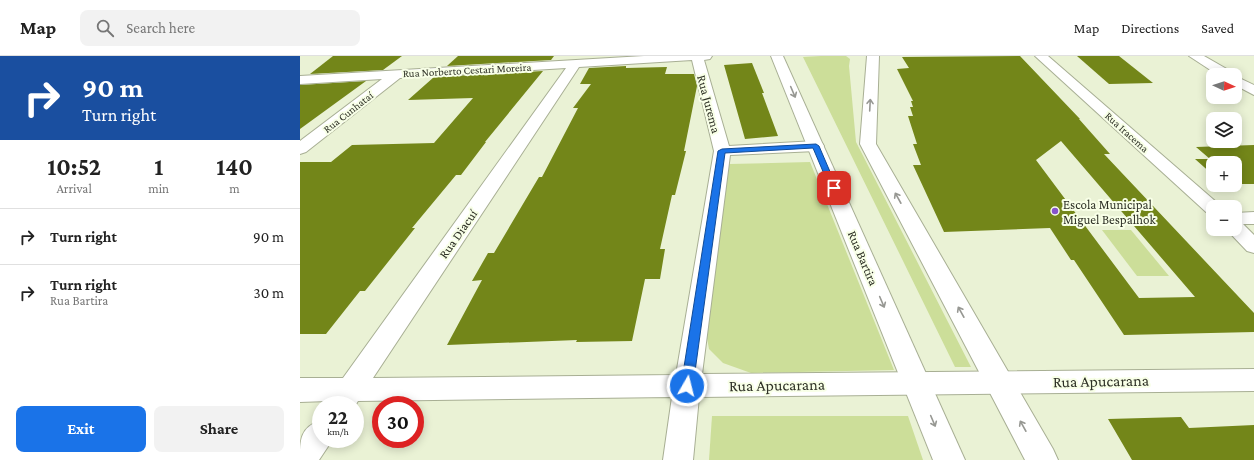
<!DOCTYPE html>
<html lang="en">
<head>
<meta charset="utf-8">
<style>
  :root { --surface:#fff; --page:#f2f2f2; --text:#222; --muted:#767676; --line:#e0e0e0; --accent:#1a73e8 }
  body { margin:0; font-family:"Crimson Pro",serif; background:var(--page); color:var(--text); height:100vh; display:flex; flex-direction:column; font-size:15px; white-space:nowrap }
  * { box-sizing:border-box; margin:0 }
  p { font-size:13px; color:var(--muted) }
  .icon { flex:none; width:22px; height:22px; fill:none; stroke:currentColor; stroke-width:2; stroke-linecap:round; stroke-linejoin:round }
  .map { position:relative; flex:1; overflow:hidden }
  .drawer { display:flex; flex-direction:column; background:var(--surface); width:300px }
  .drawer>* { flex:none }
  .hud { background:#1a4fa0; color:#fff; overflow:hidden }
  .needle { width:26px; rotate:93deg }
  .tools { position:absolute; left:906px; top:12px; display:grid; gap:8px }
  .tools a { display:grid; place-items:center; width:36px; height:36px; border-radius:8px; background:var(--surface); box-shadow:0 2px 10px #0003; font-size:20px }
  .speed { position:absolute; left:12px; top:340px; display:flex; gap:8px; font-size:20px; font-weight:700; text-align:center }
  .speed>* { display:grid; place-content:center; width:52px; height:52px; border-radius:50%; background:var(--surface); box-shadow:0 2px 10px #0003; line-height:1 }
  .speed small { font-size:10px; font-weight:400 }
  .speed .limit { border:6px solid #d22; background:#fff; color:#111 }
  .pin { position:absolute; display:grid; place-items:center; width:34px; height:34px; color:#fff; margin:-17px; border-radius:8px; box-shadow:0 2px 6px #0006 }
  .me { position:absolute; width:44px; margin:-22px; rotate:8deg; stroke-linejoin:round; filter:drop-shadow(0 0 3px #0008) }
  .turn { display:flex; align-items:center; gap:14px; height:84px; padding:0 16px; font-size:18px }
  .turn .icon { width:52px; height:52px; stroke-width:2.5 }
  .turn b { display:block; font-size:28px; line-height:34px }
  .eta { display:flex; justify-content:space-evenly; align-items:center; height:68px; text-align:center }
  .eta b { font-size:24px; font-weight:700; line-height:28px }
  .button { display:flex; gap:8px; margin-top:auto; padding:8px 16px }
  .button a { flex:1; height:46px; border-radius:8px; background:var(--accent); color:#fff; font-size:16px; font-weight:700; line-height:46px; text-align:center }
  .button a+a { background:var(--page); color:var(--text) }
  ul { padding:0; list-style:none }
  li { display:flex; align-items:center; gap:12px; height:56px; padding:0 16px; border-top:1px solid var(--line) }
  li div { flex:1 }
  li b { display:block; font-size:15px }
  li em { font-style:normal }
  header { display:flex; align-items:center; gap:24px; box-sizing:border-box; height:56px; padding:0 20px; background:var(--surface); border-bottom:1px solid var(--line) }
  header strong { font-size:19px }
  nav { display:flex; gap:22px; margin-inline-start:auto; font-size:14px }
  .search { width:280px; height:36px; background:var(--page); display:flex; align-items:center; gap:10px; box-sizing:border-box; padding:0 14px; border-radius:8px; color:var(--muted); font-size:15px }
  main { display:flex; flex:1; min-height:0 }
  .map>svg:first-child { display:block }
</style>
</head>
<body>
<header>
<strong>Map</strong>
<div class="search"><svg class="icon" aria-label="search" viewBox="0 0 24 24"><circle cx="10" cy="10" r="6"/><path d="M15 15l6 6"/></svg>Search here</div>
<nav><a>Map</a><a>Directions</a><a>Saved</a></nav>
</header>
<main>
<section class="drawer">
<div class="hud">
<div class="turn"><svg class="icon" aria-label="right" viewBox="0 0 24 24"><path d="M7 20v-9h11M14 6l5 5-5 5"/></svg><div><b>90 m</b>Turn right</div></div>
</div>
<div class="eta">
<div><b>10:52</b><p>Arrival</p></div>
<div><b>1</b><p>min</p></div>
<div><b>140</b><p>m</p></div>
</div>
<ul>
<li><svg class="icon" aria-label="right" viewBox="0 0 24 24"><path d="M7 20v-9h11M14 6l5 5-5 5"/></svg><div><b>Turn right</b></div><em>90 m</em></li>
<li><svg class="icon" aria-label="right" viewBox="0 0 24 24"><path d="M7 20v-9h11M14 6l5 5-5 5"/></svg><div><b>Turn right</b><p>Rua Bartira</p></div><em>30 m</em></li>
</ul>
<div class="button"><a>Exit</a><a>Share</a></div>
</section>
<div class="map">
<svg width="954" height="404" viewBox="0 0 954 404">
  <rect width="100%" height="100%" fill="#eaf2d5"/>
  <g fill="#ccde99">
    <path d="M521,0H546L550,3L549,10L556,86L671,311H655L503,1Z"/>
    <path d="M510,106L594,314L451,317L423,307L409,293L406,277L429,108Z"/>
    <path d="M802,174H831L869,220H837Z"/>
    <path d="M412,360H608L623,404H409Z"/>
  </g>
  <g fill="#738619" fill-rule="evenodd">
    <path d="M33,0H102L83,14L10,18Z"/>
    <path d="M158,0H254L251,4L147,10Z"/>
    <path d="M720,0L780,63H779L810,98H804L954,257V276L824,279L774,204H771L750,172L644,176L613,109H621L613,88H617L608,60H613L610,51H613L611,45H613L597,13L609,12L602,1ZM761,85L895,241L839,242L736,104Z"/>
    <path d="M777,0H819L853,27L809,28Z"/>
    <path d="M452,7L464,37H462L478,80L445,83L424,9Z"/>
    <path d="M326,10V12L367,11L365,18H394L397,30L384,95H386L375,139H372L360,193H365L360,223H345L332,285L276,286L277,284L147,289L182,224L172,225L188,197H194L239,121H242L278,52H273L291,28H280L289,12Z"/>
    <path d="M243,15L185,86H186L161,119H156L112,172H115L65,235H60L26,278H0V106H31L52,89L134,87L173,42L108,44L134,21Z"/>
    <path d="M66,25L0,73V29Z"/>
    <path d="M954,89V128H935V107H913V119L895,103H910L896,91Z"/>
    <path d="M881,361L889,372L954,369V404H832L808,363Z"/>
  </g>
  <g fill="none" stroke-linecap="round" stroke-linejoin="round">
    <defs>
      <g id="minor">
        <path d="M344,0H412L410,3L404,4L429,90L516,85L522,87L524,90L522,93L516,95L430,99L402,318L954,313V335L399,341L393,404H363L372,341L58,345L55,350L26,349L28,345L0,346V322H43L266,12L100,22L6,96L0,98V85L82,23L0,28V20ZM392,4L414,95L376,319L73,322L279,11Z"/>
        <path d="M735,0H748L922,151H913V158L906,156Z"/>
        <path d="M889,0H904L932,16L933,19H918Z"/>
        <path d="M935,20L954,29V39L935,29Z"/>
        <path d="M954,156V168H943L954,179V197L947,195L926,173H935V157Z"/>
        <path d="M21,364V383H33L19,404H0C0,383 0,372 21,364Z"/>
      </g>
      <g id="tertiary">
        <path d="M471,0H483L665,404H633Z"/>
        <path d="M567,0H579L576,88L753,393L758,404H725L560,88Z"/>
      </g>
    </defs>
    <use href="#minor" stroke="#a8af94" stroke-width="2"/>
    <use href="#tertiary" stroke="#a8af94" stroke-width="2"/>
    <use href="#minor" fill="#fff" fill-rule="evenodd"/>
    <use href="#tertiary" fill="#fff" fill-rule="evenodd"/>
  </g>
  <defs><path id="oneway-shaft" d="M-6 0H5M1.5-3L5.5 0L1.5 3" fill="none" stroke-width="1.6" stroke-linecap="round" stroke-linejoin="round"/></defs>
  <g stroke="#979893">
    <use href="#oneway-shaft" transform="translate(493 36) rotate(67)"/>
    <use href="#oneway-shaft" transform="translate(570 49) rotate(-87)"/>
    <use href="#oneway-shaft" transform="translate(598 142) rotate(-119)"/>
    <use href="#oneway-shaft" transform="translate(582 246) rotate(67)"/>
    <use href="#oneway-shaft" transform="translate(661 256) rotate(-119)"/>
    <use href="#oneway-shaft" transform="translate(633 365) rotate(67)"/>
    <use href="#oneway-shaft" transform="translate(723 370) rotate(-119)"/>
  </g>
  <path fill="#1a73e8" stroke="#114b97" d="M516,88L519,90L537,132L536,133L534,134L530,132L513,92L425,97L393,330L391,333L387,335L383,333L381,330L418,95L422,93Z"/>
  <circle fill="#8654cc" stroke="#f8ffe7" stroke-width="1.5" cx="755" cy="155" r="4"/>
  <g text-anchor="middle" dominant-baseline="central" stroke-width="4" stroke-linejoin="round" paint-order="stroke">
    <g font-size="11" fill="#2f3227" stroke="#f8ffe7">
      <text transform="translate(167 14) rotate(-3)">Rua Norberto Cestari Moreira</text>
      <text transform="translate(48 56) rotate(-38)">Rua Cunhataí</text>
      <text transform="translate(827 76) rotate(42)">Rua Iracema</text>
    </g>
    <g font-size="13" fill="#2f3227" stroke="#f8ffe7">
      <text transform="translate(409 48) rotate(75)">Rua Jurema</text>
      <text transform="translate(158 178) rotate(-55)">Rua Diacuí</text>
      <text transform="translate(563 202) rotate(67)">Rua Bartira</text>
    </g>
    <g font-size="13" fill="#2f3227" stroke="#f8ffe7" text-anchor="start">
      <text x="763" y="148">Escola Municipal<tspan x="763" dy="15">Miguel Bespalhok</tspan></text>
    </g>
    <g font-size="16" fill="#2f3227" stroke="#f8ffe7">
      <text transform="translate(801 325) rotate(-1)">Rua Apucarana</text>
      <text transform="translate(477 329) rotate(-1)">Rua Apucarana</text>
    </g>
  </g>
</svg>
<div class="tools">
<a><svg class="needle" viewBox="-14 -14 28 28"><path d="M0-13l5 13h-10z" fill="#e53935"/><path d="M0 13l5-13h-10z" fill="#767676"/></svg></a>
<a><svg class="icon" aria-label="layers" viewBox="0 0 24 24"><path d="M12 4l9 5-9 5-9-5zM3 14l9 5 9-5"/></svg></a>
<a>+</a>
<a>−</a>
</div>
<div class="speed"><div>22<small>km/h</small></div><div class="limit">30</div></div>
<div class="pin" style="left:534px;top:132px;background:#d93025"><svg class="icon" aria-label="arrive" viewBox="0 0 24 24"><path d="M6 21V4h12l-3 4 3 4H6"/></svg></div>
<svg class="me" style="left:387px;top:330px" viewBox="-20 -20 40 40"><circle r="17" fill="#1a73e8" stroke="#fff" stroke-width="3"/><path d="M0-11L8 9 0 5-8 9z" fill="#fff"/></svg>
</div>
</main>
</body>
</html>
